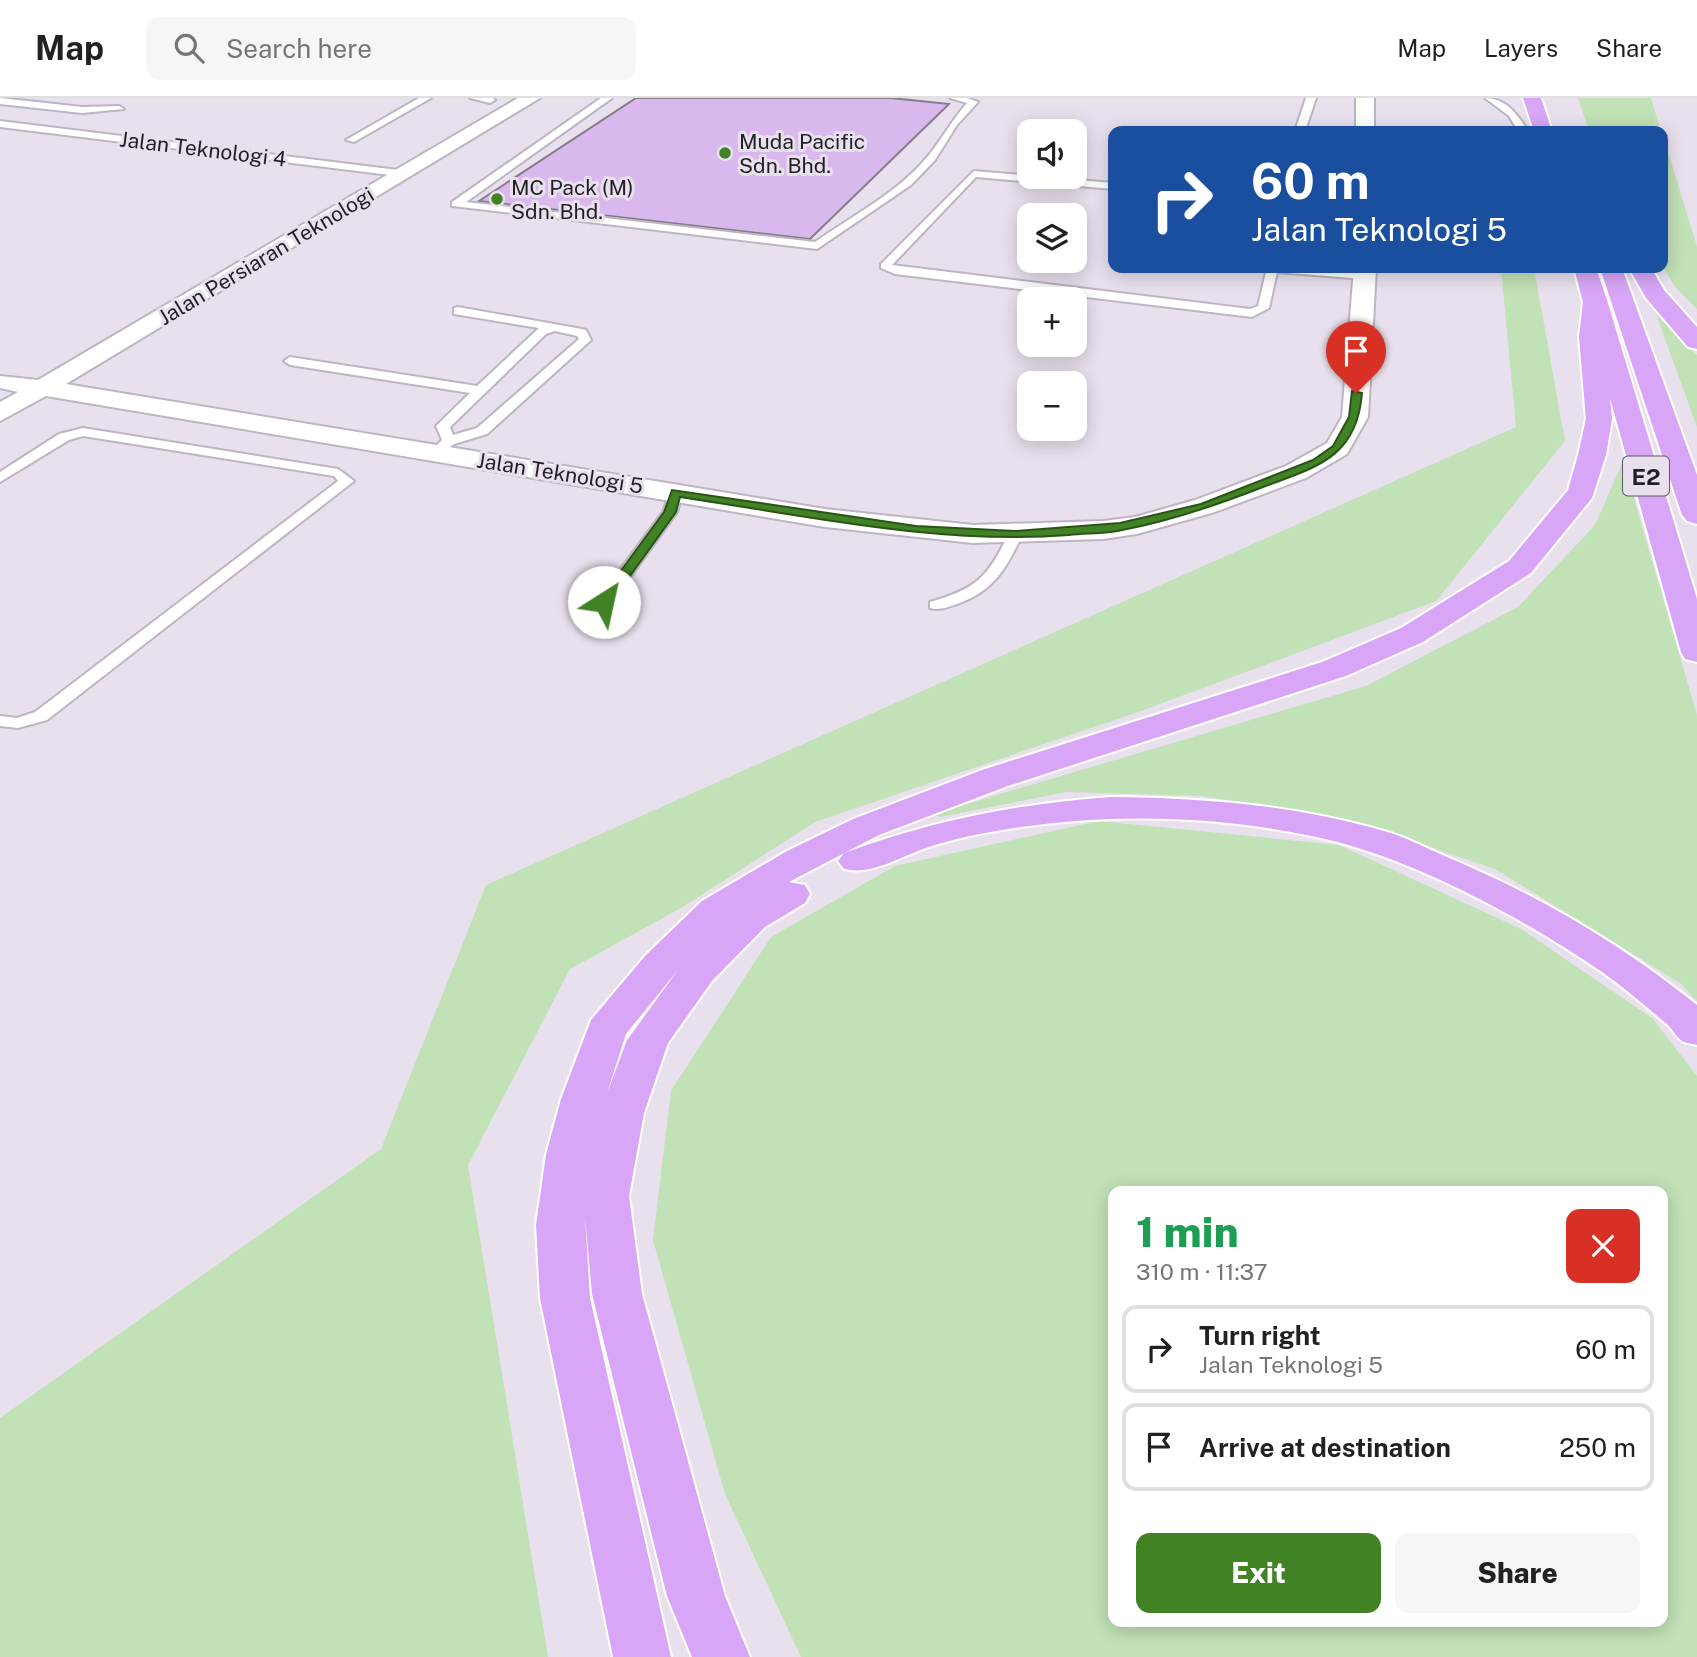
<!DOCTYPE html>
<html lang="en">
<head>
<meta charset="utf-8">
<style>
  :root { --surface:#fff; --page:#f6f6f6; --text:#202124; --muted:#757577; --line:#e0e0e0; --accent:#408224 }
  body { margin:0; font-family:"Public Sans",sans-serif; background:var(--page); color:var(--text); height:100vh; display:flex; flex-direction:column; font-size:26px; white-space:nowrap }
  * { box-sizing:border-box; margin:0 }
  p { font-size:23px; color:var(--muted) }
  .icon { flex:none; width:38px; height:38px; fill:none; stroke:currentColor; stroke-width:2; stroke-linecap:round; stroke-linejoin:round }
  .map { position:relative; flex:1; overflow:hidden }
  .drawer { position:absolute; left:1108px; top:1088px; width:560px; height:441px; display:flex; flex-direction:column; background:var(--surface); border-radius:14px; box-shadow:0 4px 18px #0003 }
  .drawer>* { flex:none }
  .hud { position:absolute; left:1108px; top:28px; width:560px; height:147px; border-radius:14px; box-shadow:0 4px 18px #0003; background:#1a4fa0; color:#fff; overflow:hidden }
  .fabs { position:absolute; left:1017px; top:21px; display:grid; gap:14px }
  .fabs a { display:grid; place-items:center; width:70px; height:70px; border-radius:14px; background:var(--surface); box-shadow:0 4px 18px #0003; font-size:35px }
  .pin { position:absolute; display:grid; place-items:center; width:60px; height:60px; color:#fff; margin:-72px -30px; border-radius:50% 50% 50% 0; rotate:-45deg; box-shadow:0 0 7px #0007 }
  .pin .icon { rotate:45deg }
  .me { position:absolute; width:77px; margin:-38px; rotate:35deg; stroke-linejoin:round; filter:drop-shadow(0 0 5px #0008) }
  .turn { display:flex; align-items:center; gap:24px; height:147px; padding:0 28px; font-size:32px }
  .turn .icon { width:91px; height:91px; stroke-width:2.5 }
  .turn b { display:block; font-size:49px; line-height:60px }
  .round { display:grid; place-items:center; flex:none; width:74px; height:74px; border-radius:14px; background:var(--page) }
  .summary { display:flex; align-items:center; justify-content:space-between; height:119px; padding:0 28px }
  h1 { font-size:42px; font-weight:800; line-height:52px; color:#1e9e55 }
  .button { display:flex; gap:14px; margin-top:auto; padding:14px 28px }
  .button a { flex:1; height:80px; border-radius:14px; background:var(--accent); color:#fff; font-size:28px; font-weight:800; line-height:80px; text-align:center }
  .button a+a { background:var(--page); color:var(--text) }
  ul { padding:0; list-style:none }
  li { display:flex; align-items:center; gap:21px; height:88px; margin:0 14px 10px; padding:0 14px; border:4px solid var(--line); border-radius:14px }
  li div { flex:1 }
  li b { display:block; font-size:26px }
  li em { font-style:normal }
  header { display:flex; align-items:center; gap:42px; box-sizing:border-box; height:98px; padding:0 35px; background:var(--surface); border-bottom:2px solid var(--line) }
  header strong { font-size:33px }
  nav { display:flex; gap:38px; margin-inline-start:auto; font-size:24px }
  .search { width:490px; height:63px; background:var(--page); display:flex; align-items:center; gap:18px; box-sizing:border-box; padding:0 24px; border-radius:14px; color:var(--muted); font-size:26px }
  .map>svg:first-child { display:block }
</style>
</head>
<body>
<header>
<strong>Map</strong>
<div class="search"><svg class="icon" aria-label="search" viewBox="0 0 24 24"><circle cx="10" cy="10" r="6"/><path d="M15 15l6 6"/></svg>Search here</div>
<nav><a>Map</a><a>Layers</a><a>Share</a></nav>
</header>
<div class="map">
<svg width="1697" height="1559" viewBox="0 0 1697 1559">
  <rect width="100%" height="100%" fill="#e8e0ed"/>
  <g fill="#c1e1b6" fill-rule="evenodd">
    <path d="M1578,0H1651L1661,33H1589Z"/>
    <path d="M1663,37L1697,149V211L1675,189L1663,169Z"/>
    <path d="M1501,170H1534L1565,343L1436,503L1141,613L815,724L681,810L570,871L468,1067L548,1559H0V1320L381,1051L486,787L1516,329Z"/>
    <path d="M1656,216L1697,257V329Z"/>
    <path d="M1623,363L1697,617V903L1680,885L1495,771L1347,721L1201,698L1066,694L940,719L936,717L939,714L1366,588L1518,509L1595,427Z"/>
    <path d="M1098,723L1339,747L1521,831L1652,920L1697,978V1559H801L725,1396L653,1142L671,993L771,839L895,768ZM1113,1094H1662V1524H1113Z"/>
  </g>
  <path fill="#d9b9ed" stroke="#847d88" stroke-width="2" d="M636,0H891L949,6L810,141L479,103Z"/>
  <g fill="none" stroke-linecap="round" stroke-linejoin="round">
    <defs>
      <g id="lane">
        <path d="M0,0L82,9L119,8L124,11L82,15L0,6Z"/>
        <path d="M419,0H431L354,44L346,42Z"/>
        <path d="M470,0H493L495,2L490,5Z"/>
        <path d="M601,0H612L466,104L815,144C852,118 899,94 928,58C942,41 952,22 967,5L950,0H967L978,4L957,27L935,62L911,87L817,151L452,108V104Z"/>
        <path d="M1306,0H1316L1305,33H1295Z"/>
        <path d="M1485,0C1506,0 1518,17 1528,33H1518L1509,18Z"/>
        <path d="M0,23L406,73L411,76L406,79L0,29Z"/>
        <path d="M974,73L1113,85V91L976,79L892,167L1250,211L1258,208L1267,170L1364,175L1370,178L1364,181L1277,174L1269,210L1252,219L895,176L881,170V166Z"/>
        <path d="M458,209L582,231L586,232L591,242L487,336L454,346L436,359L429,355L442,342L436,328L470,295L290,267L284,263L290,259L477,288L539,230L454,216V210ZM555,233L577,238L579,241L477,330L453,337L450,329L546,236Z"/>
        <path d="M83,330L338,371L354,383L47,622L18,630L0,628V618L17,620L35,614L338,383L334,378L83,338L69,342L0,384V374L59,336Z"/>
        <path d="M676,390L683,394L677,414L610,507H598L596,504L663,414L671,391Z"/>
        <path d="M1015,433L1022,437C1007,470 993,494 957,506C948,509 939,513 930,510V504C976,491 988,479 1008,437Z"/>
      </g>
      <g id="street">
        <path d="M518,0H540L66,286L825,411L973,427L1103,423L1135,419L1195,402L1286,368L1327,345L1342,319L1354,170H1376L1368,319L1347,356L1306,380L1215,414L1137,436L1103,441L973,445L825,429L46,298L0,323V304L18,294L0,290V278L38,282Z"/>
        <rect x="1356" y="0" width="18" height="33"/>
      </g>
      <g id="highway">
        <path d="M1523,0H1541L1552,33H1534Z"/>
        <path d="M1574,170H1596L1607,202L1697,501V564L1685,561L1681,554L1610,300L1612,321L1606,357L1592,400L1531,475L1423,544L1346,578L1008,688L879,737L789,784L805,787L810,796L805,805L765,829L712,883L668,945L644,1015L629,1098L642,1196L725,1498L750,1559H692L667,1498L592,1196L585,1119L590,1200L671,1559H613L540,1200L536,1127L546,1057L561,1001L591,922L645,858L702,803L787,753L853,721L982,672L1322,564L1401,530L1509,463L1568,392L1578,357L1586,321L1579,239L1583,204ZM678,872L627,942L607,995L626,936Z"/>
        <path d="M1600,170H1622L1697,377V426L1687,423L1682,417Z"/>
        <path d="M1629,170H1651L1664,192L1697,229V251L1688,249L1646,200Z"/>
        <path d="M1111,699C1204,700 1295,707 1384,733C1406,739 1426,750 1447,759C1538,797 1620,845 1697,907V947C1693,946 1685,945 1682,943C1676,939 1673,932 1668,927C1646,909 1625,890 1602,874C1521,819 1408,757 1311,738C1203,715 1088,715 980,736C963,739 945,744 929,749C901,758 872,778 844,771L838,763L844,755C934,722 1016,706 1111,699Z"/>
      </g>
    </defs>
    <use href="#lane" stroke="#bdb5c2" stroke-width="4"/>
    <use href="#street" stroke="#bdb5c2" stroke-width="4"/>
    <use href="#highway" stroke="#fff" stroke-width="4"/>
    <use href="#lane" fill="#fff" fill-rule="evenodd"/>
    <use href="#street" fill="#fff" fill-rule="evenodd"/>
    <use href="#highway" fill="#d8a5f7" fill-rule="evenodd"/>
  </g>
  <path fill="#408224" stroke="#2a5417" stroke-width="2" d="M1352,293L1362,295C1357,360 1316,369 1263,389C1217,407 1171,423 1122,432C1105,436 1087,435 1069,437C938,447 809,418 680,399L676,414L609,507L598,504L664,414L672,392L916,428L1015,433L1120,425L1201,406L1313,362L1333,348L1339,337L1349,319Z"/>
  <g fill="#408224" stroke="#e8e0ed" stroke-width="2.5">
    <circle cx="725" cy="55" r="7"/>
    <circle cx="497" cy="101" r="7"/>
  </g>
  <g text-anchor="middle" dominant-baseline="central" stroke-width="6" stroke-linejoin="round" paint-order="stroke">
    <g font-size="21" fill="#221f24" stroke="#e8e0ed" text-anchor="start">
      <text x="739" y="43">Muda Pacific<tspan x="739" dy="24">Sdn. Bhd.</tspan></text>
      <text x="511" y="89">MC Pack (M)<tspan x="511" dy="24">Sdn. Bhd.</tspan></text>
    </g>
    <g font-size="21" fill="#221f24" stroke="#e8e0ed">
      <text transform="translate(203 51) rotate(7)">Jalan Teknologi 4</text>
      <text transform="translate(266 158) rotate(-31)">Jalan Persiaran Teknologi</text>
      <text transform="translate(560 375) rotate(9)">Jalan Teknologi 5</text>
    </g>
    <rect fill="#e8e0ed" stroke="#5d5960" stroke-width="2" x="1623" y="358.5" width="46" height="39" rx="5"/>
    <g font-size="23" font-weight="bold" fill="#221f24">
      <text x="1646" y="378">E2</text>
    </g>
  </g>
</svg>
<div class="fabs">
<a><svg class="icon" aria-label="sound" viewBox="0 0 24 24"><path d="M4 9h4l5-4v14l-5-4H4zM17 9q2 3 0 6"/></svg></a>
<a><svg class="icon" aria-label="layers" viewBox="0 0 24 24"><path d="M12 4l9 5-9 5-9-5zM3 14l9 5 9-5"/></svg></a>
<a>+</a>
<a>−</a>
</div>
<div class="pin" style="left:1356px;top:295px;background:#d93025"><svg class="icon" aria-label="arrive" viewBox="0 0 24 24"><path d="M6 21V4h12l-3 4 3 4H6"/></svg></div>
<svg class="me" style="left:604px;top:504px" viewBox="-20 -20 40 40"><circle r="19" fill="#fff"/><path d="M0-13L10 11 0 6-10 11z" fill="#408224"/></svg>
<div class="hud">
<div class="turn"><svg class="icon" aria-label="right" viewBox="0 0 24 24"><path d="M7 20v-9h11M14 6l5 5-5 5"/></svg><div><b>60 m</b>Jalan Teknologi 5</div></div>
</div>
<section class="drawer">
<div class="summary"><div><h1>1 min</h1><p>310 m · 11:37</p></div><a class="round" style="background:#d93025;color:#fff"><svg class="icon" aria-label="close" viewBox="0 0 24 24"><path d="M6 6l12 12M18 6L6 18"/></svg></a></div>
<ul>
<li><svg class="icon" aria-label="right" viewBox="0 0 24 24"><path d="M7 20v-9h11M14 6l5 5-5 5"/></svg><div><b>Turn right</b><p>Jalan Teknologi 5</p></div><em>60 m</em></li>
<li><svg class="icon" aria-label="arrive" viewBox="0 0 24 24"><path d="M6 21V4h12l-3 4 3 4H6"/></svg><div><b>Arrive at destination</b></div><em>250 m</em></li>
</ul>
<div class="button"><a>Exit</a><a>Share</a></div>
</section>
</div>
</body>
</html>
